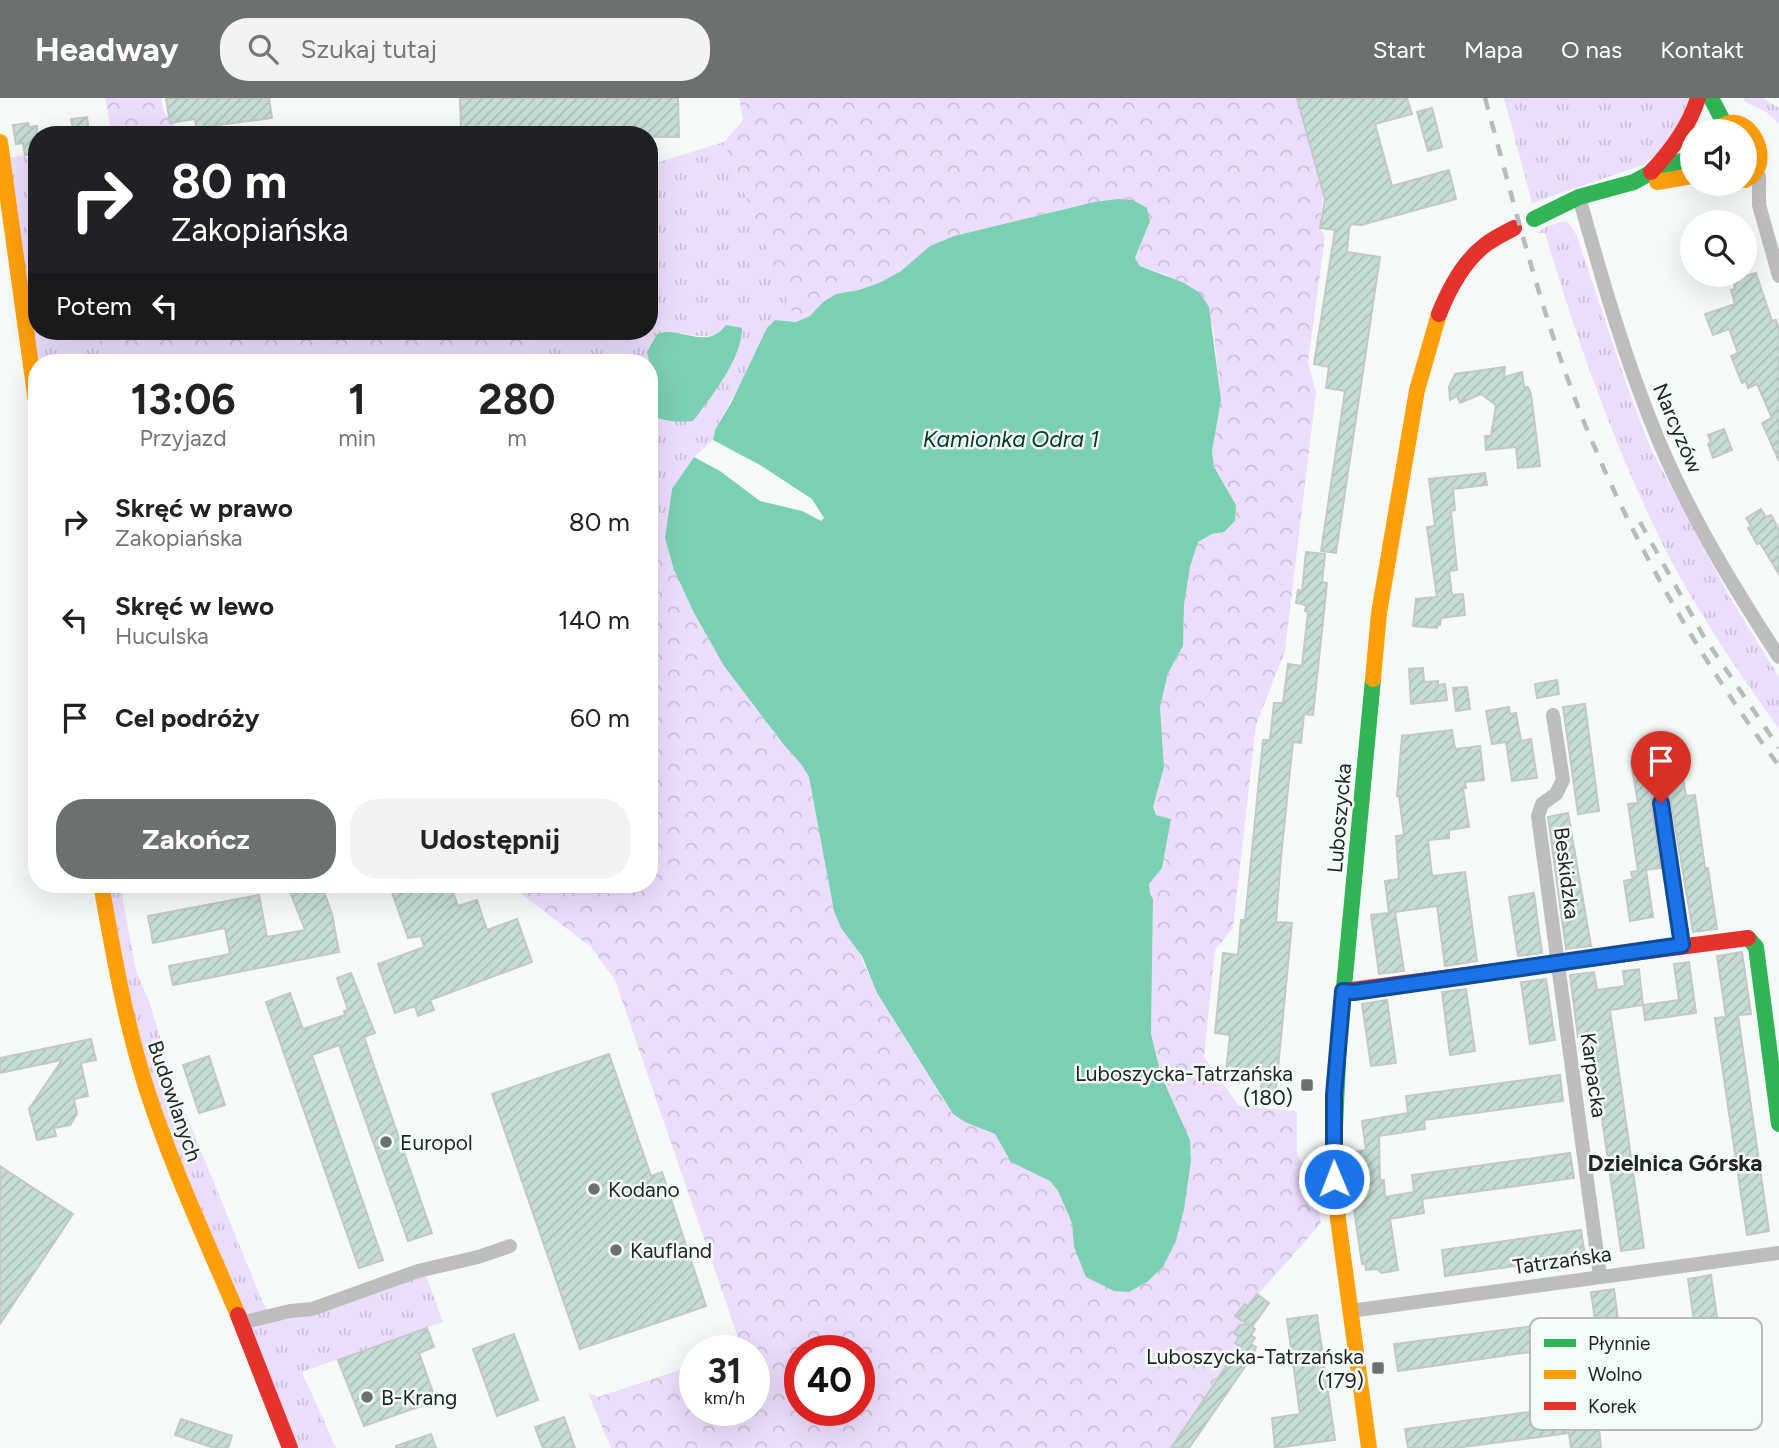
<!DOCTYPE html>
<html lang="pl">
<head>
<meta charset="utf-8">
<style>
  :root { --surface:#fff; --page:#f2f2f2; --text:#222; --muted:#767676; --accent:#6c706e }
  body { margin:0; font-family:Figtree,sans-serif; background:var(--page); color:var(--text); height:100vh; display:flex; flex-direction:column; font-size:26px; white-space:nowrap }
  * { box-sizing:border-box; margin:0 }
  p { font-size:23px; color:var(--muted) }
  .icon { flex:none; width:38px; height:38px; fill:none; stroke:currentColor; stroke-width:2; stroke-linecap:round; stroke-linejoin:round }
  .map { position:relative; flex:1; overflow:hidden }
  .panel { position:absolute; left:28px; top:256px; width:630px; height:539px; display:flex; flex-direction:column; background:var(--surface); border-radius:28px; box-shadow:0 7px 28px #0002 }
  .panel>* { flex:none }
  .hud { position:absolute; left:28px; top:28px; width:630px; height:214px; border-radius:28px; box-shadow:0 7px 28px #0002; background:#202124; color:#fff; overflow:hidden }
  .tools { position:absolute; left:1680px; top:21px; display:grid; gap:14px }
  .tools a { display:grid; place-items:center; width:77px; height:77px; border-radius:50%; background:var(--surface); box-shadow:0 7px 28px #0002; font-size:35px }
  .speed { position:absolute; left:679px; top:1237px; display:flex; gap:14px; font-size:35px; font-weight:700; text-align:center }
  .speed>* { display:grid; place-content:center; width:91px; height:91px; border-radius:50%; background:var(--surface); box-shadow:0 7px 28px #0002; line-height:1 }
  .speed small { font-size:18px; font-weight:400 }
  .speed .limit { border:10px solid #d22; background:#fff; color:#111 }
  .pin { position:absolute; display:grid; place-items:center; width:60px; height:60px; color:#fff; margin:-72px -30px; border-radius:50% 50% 50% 0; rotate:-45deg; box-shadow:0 0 7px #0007 }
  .pin .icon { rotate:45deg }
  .me { position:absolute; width:77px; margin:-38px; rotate:359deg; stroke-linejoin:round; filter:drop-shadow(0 0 5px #0008) }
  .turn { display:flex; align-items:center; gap:24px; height:147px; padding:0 28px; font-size:32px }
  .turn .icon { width:91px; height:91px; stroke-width:2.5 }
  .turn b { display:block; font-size:49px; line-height:60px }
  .then { display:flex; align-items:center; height:66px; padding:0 28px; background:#0003; gap:14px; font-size:26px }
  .eta { display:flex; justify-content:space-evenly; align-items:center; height:119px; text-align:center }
  .eta b { font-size:42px; font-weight:700; line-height:49px }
  .action { display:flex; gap:14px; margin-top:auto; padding:14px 28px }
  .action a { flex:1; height:80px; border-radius:28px; background:var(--accent); color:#fff; font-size:28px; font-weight:700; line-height:80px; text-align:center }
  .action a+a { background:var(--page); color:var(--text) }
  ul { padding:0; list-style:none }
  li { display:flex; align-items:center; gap:21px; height:98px; padding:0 28px }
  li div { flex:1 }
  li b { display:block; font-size:26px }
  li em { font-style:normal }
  header { display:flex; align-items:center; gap:42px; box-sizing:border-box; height:98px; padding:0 35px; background:var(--accent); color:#fff }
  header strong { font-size:33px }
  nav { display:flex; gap:38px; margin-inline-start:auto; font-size:24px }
  .search { width:490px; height:63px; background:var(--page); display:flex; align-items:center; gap:18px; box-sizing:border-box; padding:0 24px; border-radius:28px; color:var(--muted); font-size:26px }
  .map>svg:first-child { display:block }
</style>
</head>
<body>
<header>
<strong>Headway</strong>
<div class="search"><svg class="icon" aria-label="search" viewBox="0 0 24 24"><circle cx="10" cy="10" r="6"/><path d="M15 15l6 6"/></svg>Szukaj tutaj</div>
<nav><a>Start</a><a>Mapa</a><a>O nas</a><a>Kontakt</a></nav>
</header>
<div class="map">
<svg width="1779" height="1350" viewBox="0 0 1779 1350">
  <defs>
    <pattern id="grass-tufts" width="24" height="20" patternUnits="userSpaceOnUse" patternTransform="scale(1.75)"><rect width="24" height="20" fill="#edddfc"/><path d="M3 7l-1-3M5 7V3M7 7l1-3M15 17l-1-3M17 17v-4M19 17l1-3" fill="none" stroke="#cbbed8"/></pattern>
    <pattern id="forest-crowns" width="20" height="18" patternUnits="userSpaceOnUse" patternTransform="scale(1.75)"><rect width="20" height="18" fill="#edddfc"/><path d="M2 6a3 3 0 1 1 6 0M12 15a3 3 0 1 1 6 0" fill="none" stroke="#cbbed8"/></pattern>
    <pattern id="building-hatch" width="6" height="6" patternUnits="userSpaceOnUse" patternTransform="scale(1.75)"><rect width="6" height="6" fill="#c6ddd5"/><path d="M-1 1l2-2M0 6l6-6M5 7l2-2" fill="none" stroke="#aabeb7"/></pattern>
  </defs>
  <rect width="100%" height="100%" fill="#f5faf8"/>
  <g fill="url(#grass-tufts)">
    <path d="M1504,0H1689L1688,7L1663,51L1643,67L1532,105Z"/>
    <path d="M1745,0H1763L1779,10V26L1766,14L1745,4L1743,2Z"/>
    <path d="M724,44L796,224L775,222L715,332L713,342L694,359L672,391L665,440L649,425V317L660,321L697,318L730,268L720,234C699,246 675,228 657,236L648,253L649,264H536L529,257L532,241L540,233H649V67Z"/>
    <path d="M25,57L37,73V233H98L103,264H37L2,61Z"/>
    <path d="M1564,123L1569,125L1577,138L1626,285L1650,349L1728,496L1779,579V631C1739,575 1700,518 1668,457C1616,354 1578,246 1545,135H1538L1543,130Z"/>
    <path d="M101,786H122L123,803L136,873L149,903L177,994L263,1205L270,1216L424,1172L443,1224L302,1274L336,1350H290L146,989Z"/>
  </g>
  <g fill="url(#forest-crowns)" fill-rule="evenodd">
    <path d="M105,0H161L164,14L182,37H112Z"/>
    <path d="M739,0H1297L1323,95L1320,130L1325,139L1308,264L1316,294L1285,553L1256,627L1233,830L1215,852L1204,959L1239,1008L1297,1013V1056L1314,1090L1321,1125L1248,1208L1244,1206L1236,1217L1243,1223L1234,1235L1239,1239L1235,1245L1240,1248L1171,1350H611L588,1295L598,1299L695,1267V1312H754V1253H737L742,1251L615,882L591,849L508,786H649V425L665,440L674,472L694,515L724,568L784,647L801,666L809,679L830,789L877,895L953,1017L995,1036L1011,1064L1050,1083L1058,1093L1072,1125L1074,1149L1147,1184L1163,1169L1176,1142L1191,1063L1190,1042L1161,977L1151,936L1153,802L1150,796L1149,786L1162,770L1171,721L1156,717L1153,709L1164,669L1160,609L1168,575L1183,548L1184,507L1190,469L1198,444L1212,436L1224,434L1235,423L1230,396L1214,369L1212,353L1221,302L1213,228L1167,177L1140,168L1135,161L1150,123L1094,104L954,138L930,148L901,173L881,184L859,192L836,196L823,204L810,218L796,224L724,44L743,22ZM800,1253H859V1312H800Z"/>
    <path d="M98,233H540L532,241L529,257L536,264H103Z"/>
  </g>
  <g fill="#7bcfb2">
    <path d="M1118,101L1133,102L1147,110L1150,123L1135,160L1140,168L1184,185L1200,195L1209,209L1221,302L1212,353L1214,369L1236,407L1235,423L1224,434L1212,436L1198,444L1190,469L1184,507L1183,548L1168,575L1160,609L1164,669L1153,709L1156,717L1171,721L1162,770L1149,786L1150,796L1153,801L1151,936L1161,977L1190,1042L1191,1063L1184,1111L1176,1143L1163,1169L1147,1184L1129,1194L1114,1193L1086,1179L1074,1149L1072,1125L1058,1093L1050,1083L1011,1064L995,1036L965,1024L953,1016L877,895L862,858L841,830L834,813L809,679L801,666L784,647L724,568L694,515L674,472L665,440L672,391L694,359L720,373L760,403L802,413L821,423L824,420L812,401L760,367L713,342L715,332L731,305L767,230L775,222L796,224L810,218L823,204L836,196L859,192L881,184L901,173L930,148L954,138L1094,104Z"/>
    <path d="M726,227L742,230C742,259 714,295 697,318L693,323C678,325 663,323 649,317V281L652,276L647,254L657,236C680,227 706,254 726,227Z"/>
  </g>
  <g fill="url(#building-hatch)" stroke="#c3c7c5" stroke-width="2">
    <path d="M166,0H269L272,20L196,30L195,21L170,25Z"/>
    <path d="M460,0H678L679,39L461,37Z"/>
    <path d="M1297,0H1407L1412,16L1375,26L1392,88L1449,72L1456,101L1361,127L1351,126L1349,131L1347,154L1380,159L1336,455L1321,453L1345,293L1326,290L1329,269L1314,266L1335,132L1320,130L1325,101Z"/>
    <path d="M1432,10L1442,49L1428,53L1417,14Z"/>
    <path d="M87,19L89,34L74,36L71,21Z"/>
    <path d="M28,25L29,29L37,28V55L25,57L23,45L16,46L13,27Z"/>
    <path d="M1756,175L1772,223L1776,222L1779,230V363L1762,325L1772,320L1757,286L1748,290L1746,283L1742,285L1731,258L1738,255L1729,231L1713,237L1705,216L1735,206L1731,192L1735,191L1733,182Z"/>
    <path d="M1505,269L1504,279L1522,274L1524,289H1528L1531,296L1540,368L1518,370L1516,349L1486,352L1485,338H1491L1496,307L1481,296L1460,305L1457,298L1450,302L1449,289L1455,276Z"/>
    <path d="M1724,331L1732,352L1713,360L1708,346L1711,344L1708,337Z"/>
    <path d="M1485,375L1487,387L1453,391L1455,412L1451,413L1457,472L1449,473L1452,497L1463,496L1465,517L1441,520L1440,527H1437V530L1413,528L1416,501L1437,499L1427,429L1435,428L1429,381Z"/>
    <path d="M1761,411L1766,419L1771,417L1779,432V476L1760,445L1757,446L1748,430L1751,428L1746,420Z"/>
    <path d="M1306,454L1325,456L1322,484L1327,485L1313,617L1304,616L1301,645L1293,644L1281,759L1276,824L1292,825L1275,1001L1260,1000L1263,976L1226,973L1230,937L1215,935L1223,855L1238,857L1241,822H1245L1263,642H1270L1274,605H1283L1288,566L1302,568L1308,514L1305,513L1306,507L1296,505L1298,492L1302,493Z"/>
    <path d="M1423,570L1424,584L1438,583V587L1445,586L1447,602L1411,606L1409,571Z"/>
    <path d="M1557,582L1559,596L1537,600L1535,586Z"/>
    <path d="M1467,589L1470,611L1456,613L1453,590Z"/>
    <path d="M1585,606L1599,713L1578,716L1563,609Z"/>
    <path d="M1509,609L1510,616L1516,615L1521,643L1531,641L1537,680L1512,683L1506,644L1492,646L1486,613Z"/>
    <path d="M1452,632L1455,651L1480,648L1484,682L1465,684L1466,690H1463L1469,729L1449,732V740L1428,742L1432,778L1465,774L1477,863L1445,868L1437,808L1395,814L1404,873L1379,876L1371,817L1389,815L1385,783L1399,781L1396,738L1404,737L1399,698H1397L1402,638Z"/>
    <path d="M1679,657L1686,698L1695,697L1705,770H1708L1717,831L1693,834L1671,704L1668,699L1660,695L1655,698L1651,706L1661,770L1646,772L1653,819L1630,823L1624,783L1633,781L1631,774L1638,773L1628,706L1638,705L1631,664Z"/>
    <path d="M1568,715L1591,848L1566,851L1548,719Z"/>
    <path d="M287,786H321L332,816L339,854L173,887L169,868L230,856L225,830L153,845L148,818L259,797L267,839L305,832Z"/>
    <path d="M389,786H450L458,808L477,802L487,832L517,821L532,864L430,902L434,912L418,918L415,908L395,915L378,866L424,849L421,838L408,840Z"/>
    <path d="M1534,795L1542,855L1518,858L1509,799Z"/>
    <path d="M1742,854L1751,916L1738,917L1769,1133L1747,1137L1715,920L1726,919L1717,858Z"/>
    <path d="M1689,864L1696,915L1645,922L1643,907L1679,902L1674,866Z"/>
    <path d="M1639,871L1643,907L1610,912L1644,1150L1621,1153L1590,937L1578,939L1570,877L1594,874L1597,892L1625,888L1623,873Z"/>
    <path d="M351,875L375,935L364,939L432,1135L408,1143L339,947L312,957L383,1162L359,1170L266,904L290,895L303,931L345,917L344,913L348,912L337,880Z"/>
    <path d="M1546,881L1555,942L1530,946L1521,884Z"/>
    <path d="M1466,891L1475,953L1450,957L1442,894Z"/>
    <path d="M1387,902L1396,965L1371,968L1362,906Z"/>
    <path d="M91,941L96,962L81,965L88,998L74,1001L77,1016L70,1027L54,1030L56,1038L37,1042L29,1011L62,962L0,975V960Z"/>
    <path d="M609,956L651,1078L662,1074L706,1208L580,1251L492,996Z"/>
    <path d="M209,958L225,1007L199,1015L183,967Z"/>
    <path d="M1560,977L1563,1003L1424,1022L1425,1031L1379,1038L1380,1082H1384L1385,1099L1414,1094L1412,1077L1570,1055L1574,1080L1422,1101L1424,1115L1390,1121L1398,1172L1382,1175L1377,1171L1366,1172L1365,1165L1362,1166L1354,1111L1352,1054L1366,1052L1362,1023L1408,1015L1406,998Z"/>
    <path d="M0,1068L73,1116L0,1226Z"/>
    <path d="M1581,1132L1585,1158L1445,1178L1442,1152Z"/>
    <path d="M1711,1177L1722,1255L1699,1258L1688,1181Z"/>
    <path d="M1614,1191L1624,1268L1602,1271L1591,1194Z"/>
    <path d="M1257,1196L1269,1205L1252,1229L1255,1231L1251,1237L1255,1240L1251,1246L1256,1249L1253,1257L1189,1350H1171L1240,1248L1235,1245L1239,1239L1234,1235L1240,1227L1247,1226L1235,1218L1245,1206L1248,1208Z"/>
    <path d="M1317,1217L1335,1342L1275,1350L1272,1320L1300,1316L1287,1221Z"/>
    <path d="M1533,1228L1537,1253L1398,1273L1394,1246Z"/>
    <path d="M427,1230L434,1249L419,1255L436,1303L364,1328L338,1262Z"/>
    <path d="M514,1236L538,1302L497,1318L473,1251Z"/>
    <path d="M1735,1287L1738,1312L1599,1331L1601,1350H1571L1569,1335L1455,1350H1408L1405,1331L1565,1309L1564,1296L1593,1292L1595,1305Z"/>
    <path d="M564,1319L575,1350H543L535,1329Z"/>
    <path d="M181,1321L232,1338L228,1350H214L175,1337Z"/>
    <path d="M431,1336L436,1350H396V1348Z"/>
  </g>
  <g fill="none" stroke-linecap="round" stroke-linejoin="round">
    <g stroke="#bdbdbd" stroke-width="14">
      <path d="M1759,78V107L1779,178"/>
      <path d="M1579,99C1602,181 1625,262 1658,341C1690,418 1734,490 1779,559"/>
      <path d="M1553,617L1563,682L1556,696L1542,706L1538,718L1600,1178"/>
      <path d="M1661,705L1682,847"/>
      <path d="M1350,1213L1779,1155"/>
      <path d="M241,1225L290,1213L312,1211L418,1173L478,1159L510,1148"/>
    </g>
    <g stroke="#30b455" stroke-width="16">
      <path d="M1711,0L1723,23"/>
      <path d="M1534,121L1579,99L1634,84L1650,75L1692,59"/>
      <path d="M1748,840L1756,849L1779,1026"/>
      <path d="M1334,1050L1339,942L1373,581"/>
    </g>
    <g stroke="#ff9f0a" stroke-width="16">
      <path d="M1714,33C1719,30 1724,26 1729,25C1752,21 1769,58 1754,75C1752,78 1748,80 1745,82"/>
      <path d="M0,44L37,311"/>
      <path d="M1657,84L1692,78"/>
      <path d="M1373,581L1379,515L1417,292L1439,216"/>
      <path d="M101,786C113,854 125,923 146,989C171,1067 206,1142 238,1217"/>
      <path d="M1334,1050L1338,1121L1369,1350"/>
    </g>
    <g stroke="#e5322d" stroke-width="16">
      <path d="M1651,74C1672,52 1689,29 1698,0"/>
      <path d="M1439,216C1449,191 1464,163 1485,147C1494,140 1505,135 1514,130"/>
      <path d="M1344,893L1748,840"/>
      <path d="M238,1217L290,1350"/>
    </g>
    <g stroke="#b9babb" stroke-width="4.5" stroke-dasharray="12 12" stroke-linecap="butt">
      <path d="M1485,0C1515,109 1542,219 1584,324C1634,447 1700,561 1779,668"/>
      <path d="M1640,424L1704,539L1779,650"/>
    </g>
  </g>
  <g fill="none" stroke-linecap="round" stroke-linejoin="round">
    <defs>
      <path id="route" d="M1334,1081V997L1343,893L1354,894L1682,847L1661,705"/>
    </defs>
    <use href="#route" stroke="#114b97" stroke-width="18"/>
    <use href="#route" stroke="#1a73e8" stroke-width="12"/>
  </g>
  <g fill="#6c706e" stroke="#f3fcf8" stroke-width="2.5">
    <rect x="1300" y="980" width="14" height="14" rx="3.5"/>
    <circle cx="386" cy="1044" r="7"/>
    <circle cx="594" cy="1091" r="7"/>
    <circle cx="616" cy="1152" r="7"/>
    <rect x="1371" y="1263" width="14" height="14" rx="3.5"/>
    <circle cx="367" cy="1299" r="7"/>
  </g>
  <g text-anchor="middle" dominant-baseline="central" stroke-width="5" stroke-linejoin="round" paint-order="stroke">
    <g font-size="21" fill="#222523" stroke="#f3fcf8">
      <text transform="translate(1678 330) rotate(67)">Narcyzów</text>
      <text transform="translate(1339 720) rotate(-85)">Luboszycka</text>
      <text transform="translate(1567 775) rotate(83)">Beskidzka</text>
      <text transform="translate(1594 977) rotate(82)">Karpacka</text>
      <text transform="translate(175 1003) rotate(71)">Budowlanych</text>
      <text transform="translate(1562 1162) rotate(-8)">Tatrzańska</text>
    </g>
    <g font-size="21" fill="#222523" stroke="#f3fcf8" text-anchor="start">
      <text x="1293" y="975" text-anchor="end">Luboszycka-Tatrzańska<tspan x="1293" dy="24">(180)</tspan></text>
      <text x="400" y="1044">Europol</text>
      <text x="608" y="1091">Kodano</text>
      <text x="630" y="1152">Kaufland</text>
      <text x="1364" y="1258" text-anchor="end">Luboszycka-Tatrzańska<tspan x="1364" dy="24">(179)</tspan></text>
      <text x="381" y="1299">B-Krang</text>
    </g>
    <g font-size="23" font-style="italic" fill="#023727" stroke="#f3fcf8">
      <text x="1011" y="341">Kamionka Odra 1</text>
    </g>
    <g font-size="23" font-weight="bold" fill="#222523" stroke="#f3fcf8">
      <text x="1675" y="1065">Dzielnica Górska</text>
    </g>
  </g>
  <rect x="1530" y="1220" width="232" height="112" rx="10" fill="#f3fcf8" stroke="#b4bcb8" stroke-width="2"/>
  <rect x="1544" y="1241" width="32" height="8" fill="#30b455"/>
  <rect x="1544" y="1272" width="32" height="9" fill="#ff9f0a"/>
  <rect x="1544" y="1304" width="32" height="8" fill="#e5322d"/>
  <g font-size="19" fill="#222523">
    <text x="1588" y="1252">Płynnie</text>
    <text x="1588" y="1283">Wolno</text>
    <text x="1588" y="1315">Korek</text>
  </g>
</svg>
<div class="tools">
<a><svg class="icon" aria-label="sound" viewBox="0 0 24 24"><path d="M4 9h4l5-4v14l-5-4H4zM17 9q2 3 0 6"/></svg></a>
<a><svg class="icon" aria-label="search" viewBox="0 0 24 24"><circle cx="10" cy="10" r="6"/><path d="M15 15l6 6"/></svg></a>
</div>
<div class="speed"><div>31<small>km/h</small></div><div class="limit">40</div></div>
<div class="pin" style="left:1661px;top:705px;background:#d93025"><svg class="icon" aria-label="arrive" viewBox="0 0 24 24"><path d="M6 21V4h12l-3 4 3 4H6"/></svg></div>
<svg class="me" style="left:1334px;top:1081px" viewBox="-20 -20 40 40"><circle r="17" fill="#1a73e8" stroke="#fff" stroke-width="3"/><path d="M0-11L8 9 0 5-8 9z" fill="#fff"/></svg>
<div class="hud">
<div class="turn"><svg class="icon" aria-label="right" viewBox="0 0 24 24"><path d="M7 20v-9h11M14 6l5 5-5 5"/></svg><div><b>80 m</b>Zakopiańska</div></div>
<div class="then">Potem<svg class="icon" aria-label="left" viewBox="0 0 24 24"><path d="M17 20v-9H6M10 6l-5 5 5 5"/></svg></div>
</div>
<section class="panel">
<div class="eta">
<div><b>13:06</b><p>Przyjazd</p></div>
<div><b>1</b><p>min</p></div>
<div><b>280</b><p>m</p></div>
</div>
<ul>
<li><svg class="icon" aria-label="right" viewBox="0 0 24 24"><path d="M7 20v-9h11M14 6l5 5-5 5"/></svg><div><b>Skręć w prawo</b><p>Zakopiańska</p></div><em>80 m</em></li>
<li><svg class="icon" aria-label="left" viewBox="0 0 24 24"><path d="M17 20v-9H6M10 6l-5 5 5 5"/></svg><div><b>Skręć w lewo</b><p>Huculska</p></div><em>140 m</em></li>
<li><svg class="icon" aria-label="arrive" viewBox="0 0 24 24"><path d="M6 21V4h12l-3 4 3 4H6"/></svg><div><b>Cel podróży</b></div><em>60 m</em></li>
</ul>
<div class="action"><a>Zakończ</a><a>Udostępnij</a></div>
</section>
</div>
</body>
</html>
